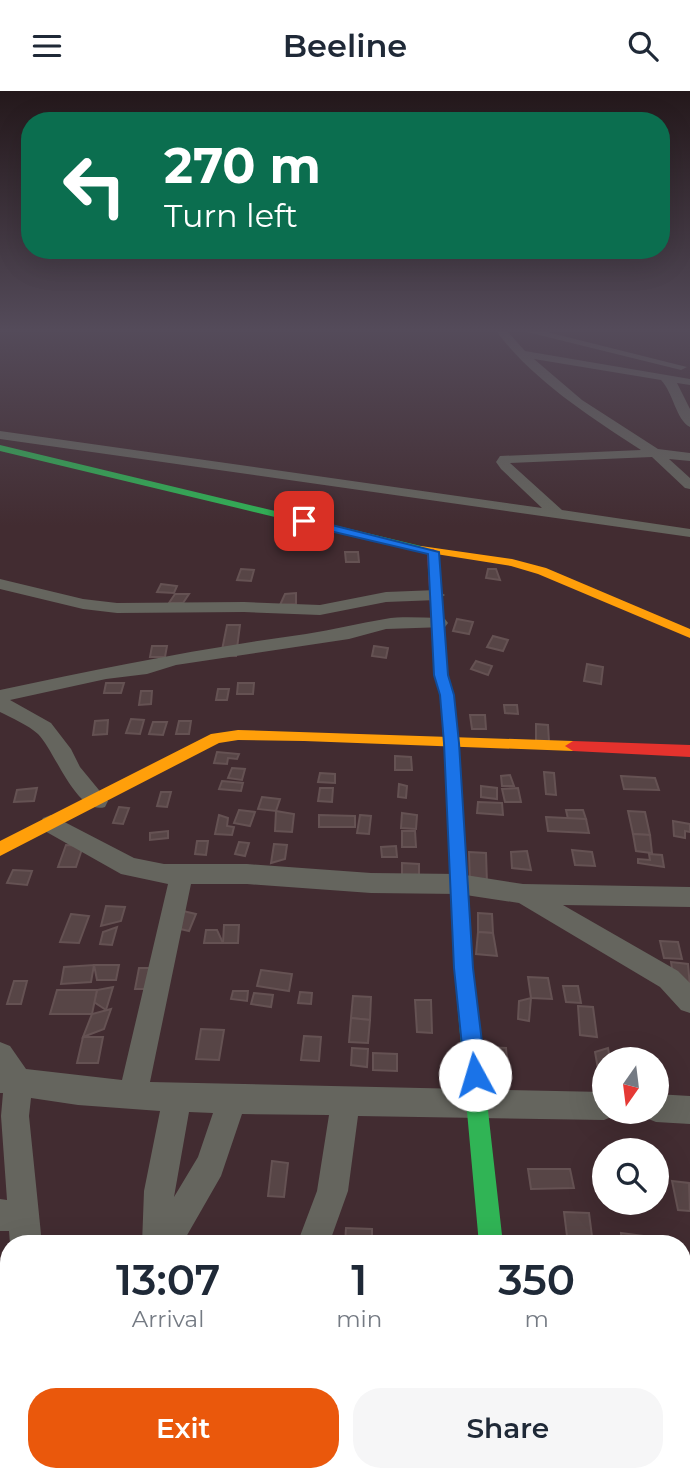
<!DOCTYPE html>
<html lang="en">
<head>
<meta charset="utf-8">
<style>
  :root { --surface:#fff; --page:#f6f6f7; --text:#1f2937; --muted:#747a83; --accent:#ea580c }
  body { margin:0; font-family:Montserrat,sans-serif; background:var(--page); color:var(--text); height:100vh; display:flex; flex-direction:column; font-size:26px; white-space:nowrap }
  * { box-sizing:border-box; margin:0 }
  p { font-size:23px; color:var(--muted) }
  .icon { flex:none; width:38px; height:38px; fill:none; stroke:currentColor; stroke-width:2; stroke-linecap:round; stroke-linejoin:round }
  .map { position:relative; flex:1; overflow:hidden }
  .details { position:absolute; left:0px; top:1144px; width:691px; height:247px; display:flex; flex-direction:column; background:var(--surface); border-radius:28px 28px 0 0; box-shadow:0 7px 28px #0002 }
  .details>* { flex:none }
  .hud { position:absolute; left:21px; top:21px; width:649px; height:147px; border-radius:28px; box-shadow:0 7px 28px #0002; background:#0b6e4f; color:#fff; overflow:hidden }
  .needle { width:46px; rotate:194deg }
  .tools { position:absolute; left:592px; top:956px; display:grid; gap:14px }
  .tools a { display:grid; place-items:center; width:77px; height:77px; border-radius:50%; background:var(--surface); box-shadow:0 7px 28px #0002; font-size:35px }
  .pin { position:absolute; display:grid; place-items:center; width:60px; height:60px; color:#fff; margin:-30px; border-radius:14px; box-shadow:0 4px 10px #0006 }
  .me { position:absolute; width:77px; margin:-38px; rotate:354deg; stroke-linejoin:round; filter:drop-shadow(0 0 5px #0008) }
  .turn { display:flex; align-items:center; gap:24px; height:147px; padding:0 28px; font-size:32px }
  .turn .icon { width:91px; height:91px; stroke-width:2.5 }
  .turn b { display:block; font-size:49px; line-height:60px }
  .eta { display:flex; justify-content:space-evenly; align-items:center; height:119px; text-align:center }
  .eta b { font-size:42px; font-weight:600; line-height:49px }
  .button { display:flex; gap:14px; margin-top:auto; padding:14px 28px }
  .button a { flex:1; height:80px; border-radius:28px; background:var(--accent); color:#fff; font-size:28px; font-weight:600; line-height:80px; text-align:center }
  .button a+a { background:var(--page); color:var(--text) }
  header { display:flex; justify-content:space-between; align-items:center; height:91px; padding:0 28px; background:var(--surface); font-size:32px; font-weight:600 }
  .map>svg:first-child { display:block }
</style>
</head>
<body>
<header><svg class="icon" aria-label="menu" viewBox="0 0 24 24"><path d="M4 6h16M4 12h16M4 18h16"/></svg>Beeline<svg class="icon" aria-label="search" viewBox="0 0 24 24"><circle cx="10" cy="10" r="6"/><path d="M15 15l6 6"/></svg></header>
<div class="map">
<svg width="690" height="1390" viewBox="0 0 690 1390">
  <rect width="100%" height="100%" fill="#422c31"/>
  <g fill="#574546" stroke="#655253" stroke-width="2">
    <path d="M327,416L324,423H299L302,417Z"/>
    <path d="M345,461H358L359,471H346Z"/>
    <path d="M241,478L254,479L251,490L237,489Z"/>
    <path d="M488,478H496L500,489L486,487Z"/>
    <path d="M161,493L177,495L174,502L157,501Z"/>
    <path d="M296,502V513L280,514L285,503Z"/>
    <path d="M175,503H189L183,512H169Z"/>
    <path d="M457,528L473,531L469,543L453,540Z"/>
    <path d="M227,534H240L236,565L221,564Z"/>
    <path d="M493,545L508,549L503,560L487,556Z"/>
    <path d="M152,555H167L165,566H150Z"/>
    <path d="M374,555L388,557L386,567L372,565Z"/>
    <path d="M476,570L492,575L488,584L471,578Z"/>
    <path d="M587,573L603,576L601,593L584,590Z"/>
    <path d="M106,592H124L121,602H104Z"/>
    <path d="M238,592H254L253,603H237Z"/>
    <path d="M218,598H229L227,609H216Z"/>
    <path d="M141,600H152L151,613L139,614Z"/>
    <path d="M504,614H517L518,623L505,622Z"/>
    <path d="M470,624H485L486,638H472Z"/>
    <path d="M131,628L144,629L140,643L126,642Z"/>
    <path d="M108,629L107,643L93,644L95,630Z"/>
    <path d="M179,630H191L189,643H176Z"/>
    <path d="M153,631H167L163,644L149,643Z"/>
    <path d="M536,633L548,634L549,651L536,650Z"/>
    <path d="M217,661L239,663L237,668L228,667L227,673L214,672Z"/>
    <path d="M395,665L411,666L412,679H395Z"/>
    <path d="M232,677L245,678L242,689L228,687Z"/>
    <path d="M544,681L554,682L556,704L546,703Z"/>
    <path d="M320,682L335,683V692L318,691Z"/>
    <path d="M510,684L514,695H502L501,685Z"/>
    <path d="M621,685L655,687L659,699L624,698Z"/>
    <path d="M222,690L243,692L241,700L219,698Z"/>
    <path d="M399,693L407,695L406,707L398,706Z"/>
    <path d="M481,695L497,697V708L481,706Z"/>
    <path d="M37,697L34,710L14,711L17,699Z"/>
    <path d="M320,697H333L332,711L318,710Z"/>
    <path d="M518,697L521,711H505L502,698Z"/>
    <path d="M161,701H171L167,716L157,715Z"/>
    <path d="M262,706L280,708L276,720L258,718Z"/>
    <path d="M478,711L502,712L503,724L477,722Z"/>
    <path d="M119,716L129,717L123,733L113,732Z"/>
    <path d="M239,719L255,721L250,735L234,732Z"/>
    <path d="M566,719H583L586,728H568Z"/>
    <path d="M276,720L294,723L292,741L275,740Z"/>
    <path d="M628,720L645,721L650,744L633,743Z"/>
    <path d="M402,722L417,724L416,738L401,737Z"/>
    <path d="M219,724L228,727L227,735L234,736L232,744L215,743Z"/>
    <path d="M319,724L355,725V736H319Z"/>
    <path d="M360,724L371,725L369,743L357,742Z"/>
    <path d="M546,726L586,728L589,742L548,740Z"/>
    <path d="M673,730L690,733V741L685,740V747L674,745Z"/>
    <path d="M168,740V747L150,749V742Z"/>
    <path d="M402,740H415L416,756H402Z"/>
    <path d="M633,743L650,744L652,762L636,760Z"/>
    <path d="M197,750H208L206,764L195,763Z"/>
    <path d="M239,751L249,752L245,765L235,763Z"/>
    <path d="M274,753L287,754L285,768L271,772Z"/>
    <path d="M66,754L83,755L76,776H58Z"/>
    <path d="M396,755L397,766H382L381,756Z"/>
    <path d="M572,759L592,761L595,775L575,774Z"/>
    <path d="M527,760L531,779L512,777L511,761Z"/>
    <path d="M469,761L486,762L487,793L470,792Z"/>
    <path d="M649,763L662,764L664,776L638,772V768L650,769Z"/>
    <path d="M402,772L419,773V789L402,788Z"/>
    <path d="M13,779L32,780L27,794L7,792Z"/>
    <path d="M106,815L125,816L121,830L101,835Z"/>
    <path d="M183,820L196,823L189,840L176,837Z"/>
    <path d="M478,822L492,823L493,842L478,841Z"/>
    <path d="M71,823L89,825L79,852L60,851Z"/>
    <path d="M224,834H239L238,852H223Z"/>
    <path d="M117,836L112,854L100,853L103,841Z"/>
    <path d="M206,839H217L223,852H204Z"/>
    <path d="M478,841L493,842L497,865L476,863Z"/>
    <path d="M660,850L678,851L682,868L664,867Z"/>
    <path d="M671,871L688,873L690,896L674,891Z"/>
    <path d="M94,874H119L116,889H97Z"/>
    <path d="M94,874L91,891L61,893L64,876Z"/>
    <path d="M139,877H150L146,898H135Z"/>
    <path d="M261,879L292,883L289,900L257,895Z"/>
    <path d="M528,886L548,887L552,908L531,907Z"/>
    <path d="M14,890H27L21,913H7Z"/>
    <path d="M563,895H578L581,912L566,911Z"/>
    <path d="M113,896L106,919L94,911L97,899Z"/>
    <path d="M57,899H97L92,923H50Z"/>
    <path d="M233,900H248L247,910L231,908Z"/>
    <path d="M300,901L312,902L311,913L298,912Z"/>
    <path d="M254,902L273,904L271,916L251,913Z"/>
    <path d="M353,905L371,906L370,929L351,927Z"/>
    <path d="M531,907L529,930L518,928L519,910Z"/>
    <path d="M415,909H431L432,942L417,941Z"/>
    <path d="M578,915L593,916L597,946L580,944Z"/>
    <path d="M111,918L104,938L83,946L92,923Z"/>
    <path d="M351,927L370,929L368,952L349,951Z"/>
    <path d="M201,938L224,939L219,969L196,968Z"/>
    <path d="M304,945L321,946L319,970L301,969Z"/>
    <path d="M83,946H103L98,972H77Z"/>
    <path d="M485,956L506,957L508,979H487Z"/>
    <path d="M352,957L368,958L367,976L351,974Z"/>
    <path d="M608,957L610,968H604V985L599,984L595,961Z"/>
    <path d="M373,962L397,963V980L373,979Z"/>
    <path d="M272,1070L288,1072L284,1106L268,1105Z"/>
    <path d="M528,1078H570L574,1097L531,1098Z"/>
    <path d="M672,1090L689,1092L690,1120L678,1119Z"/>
    <path d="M564,1121L589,1122L593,1153H568Z"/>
    <path d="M346,1137L372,1138V1153H345Z"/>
    <path d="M621,1142L643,1145L644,1153H622Z"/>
  </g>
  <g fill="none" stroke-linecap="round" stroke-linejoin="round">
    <g fill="#65655e" fill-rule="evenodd">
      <path d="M496,240H507L525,260L690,288V294L677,292L690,318V336C676,329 673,301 661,289L534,268L582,309L658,358L690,362V370L669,368L690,387V398L685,397L652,366L510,372L562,419L690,438V446L0,348V340L542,417L501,378L496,371L500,365L641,359C589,325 534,290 496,240Z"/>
      <path d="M523,240H543L687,276L681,279Z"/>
      <path d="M0,488L83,508L117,512L244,511L320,514L386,501L437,499L445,504L437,509L386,511L320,524L244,521L117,522L83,518L0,498Z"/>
      <path d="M439,527L445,528L448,532L445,536L386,538L349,548L176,574L147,583L106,588L10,609L51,632L71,658L80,676L108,710L105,716C77,725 55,660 38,643C28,634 12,627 0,621V599C102,577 203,557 306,543C333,539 359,532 385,528C403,525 421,527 439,527Z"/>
      <path d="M51,724L134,767L164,773H247L371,782L459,783L523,793L690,796V816L563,814L678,880L690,892V922L681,919L660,896L519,812L459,803L371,802L247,793H191L150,991L604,1001V1020H616L614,1025L604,1029L358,1025L348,1100L329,1153H297L317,1100L329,1024L242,1023L221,1085L182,1153H142L144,1100L160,1020L78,1014L31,1007L29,1025L42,1153H10L9,1140H0V1108L7,1109L1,1025L3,1002H0V951L10,955L26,978L122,989L168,793L121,783L43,739L40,733L43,727ZM189,1021L213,1022L198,1066L174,1106Z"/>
      <path d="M656,1003L690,1005V1033L656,1031L646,1027L643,1020H656Z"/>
      <path d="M9,1313V1382H15L13,1387L0,1390V1317Z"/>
      <rect x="682" y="1329" width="8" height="36"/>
    </g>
    <g fill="#30b455" fill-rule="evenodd">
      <path d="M0,354L421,455L427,458L421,461L0,360Z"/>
      <path d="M457,757L463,759L465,764L472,877L503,1153H479L454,877L449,764L451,759Z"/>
    </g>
    <g fill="#ff9f0a" fill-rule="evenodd">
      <path d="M421,455L512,468L546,477L690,538V547L538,483L511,475L417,460L415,458Z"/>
      <path d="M238,639L573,650L581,655L573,660L304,650L238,649L219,652L0,765V750L211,643Z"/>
    </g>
    <g fill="#e5322d" fill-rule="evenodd">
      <path d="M433,458L439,461L448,584L454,604L459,652L465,764L463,769L457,771L451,769L449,764L445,652L440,604L434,584L427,461Z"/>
      <path d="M573,650L690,654V666L573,660L565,655Z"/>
    </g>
  </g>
  <linearGradient id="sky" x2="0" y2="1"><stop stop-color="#24181b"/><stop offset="0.55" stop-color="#544b5a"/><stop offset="1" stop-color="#544b5a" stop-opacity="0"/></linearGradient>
  <rect width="690" height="435" fill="url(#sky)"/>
  <path fill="#1a73e8" stroke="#114b97" stroke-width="2" d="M304,427L439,461L448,584L454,604L459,652L473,877L486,984L483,991L475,994L468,991L465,984L454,877L444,652L440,604L434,584L428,463L300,433V428Z"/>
</svg>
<div class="tools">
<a><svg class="needle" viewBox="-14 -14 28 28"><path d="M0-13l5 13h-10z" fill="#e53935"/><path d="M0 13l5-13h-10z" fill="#747a83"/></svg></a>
<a><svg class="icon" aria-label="search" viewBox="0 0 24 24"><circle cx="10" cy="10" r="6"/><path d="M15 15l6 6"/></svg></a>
</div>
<div class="pin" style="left:304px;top:430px;background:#d93025"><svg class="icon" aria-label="arrive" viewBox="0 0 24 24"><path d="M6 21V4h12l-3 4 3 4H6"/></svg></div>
<svg class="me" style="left:475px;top:984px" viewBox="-20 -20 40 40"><circle r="19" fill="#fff"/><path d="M0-13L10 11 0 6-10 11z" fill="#1a73e8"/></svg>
<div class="hud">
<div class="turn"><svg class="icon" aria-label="left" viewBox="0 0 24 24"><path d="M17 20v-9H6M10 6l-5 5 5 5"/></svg><div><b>270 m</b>Turn left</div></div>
</div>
<section class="details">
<div class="eta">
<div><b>13:07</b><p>Arrival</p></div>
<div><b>1</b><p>min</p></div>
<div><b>350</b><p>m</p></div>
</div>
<div class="button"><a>Exit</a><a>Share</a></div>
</section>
</div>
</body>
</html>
